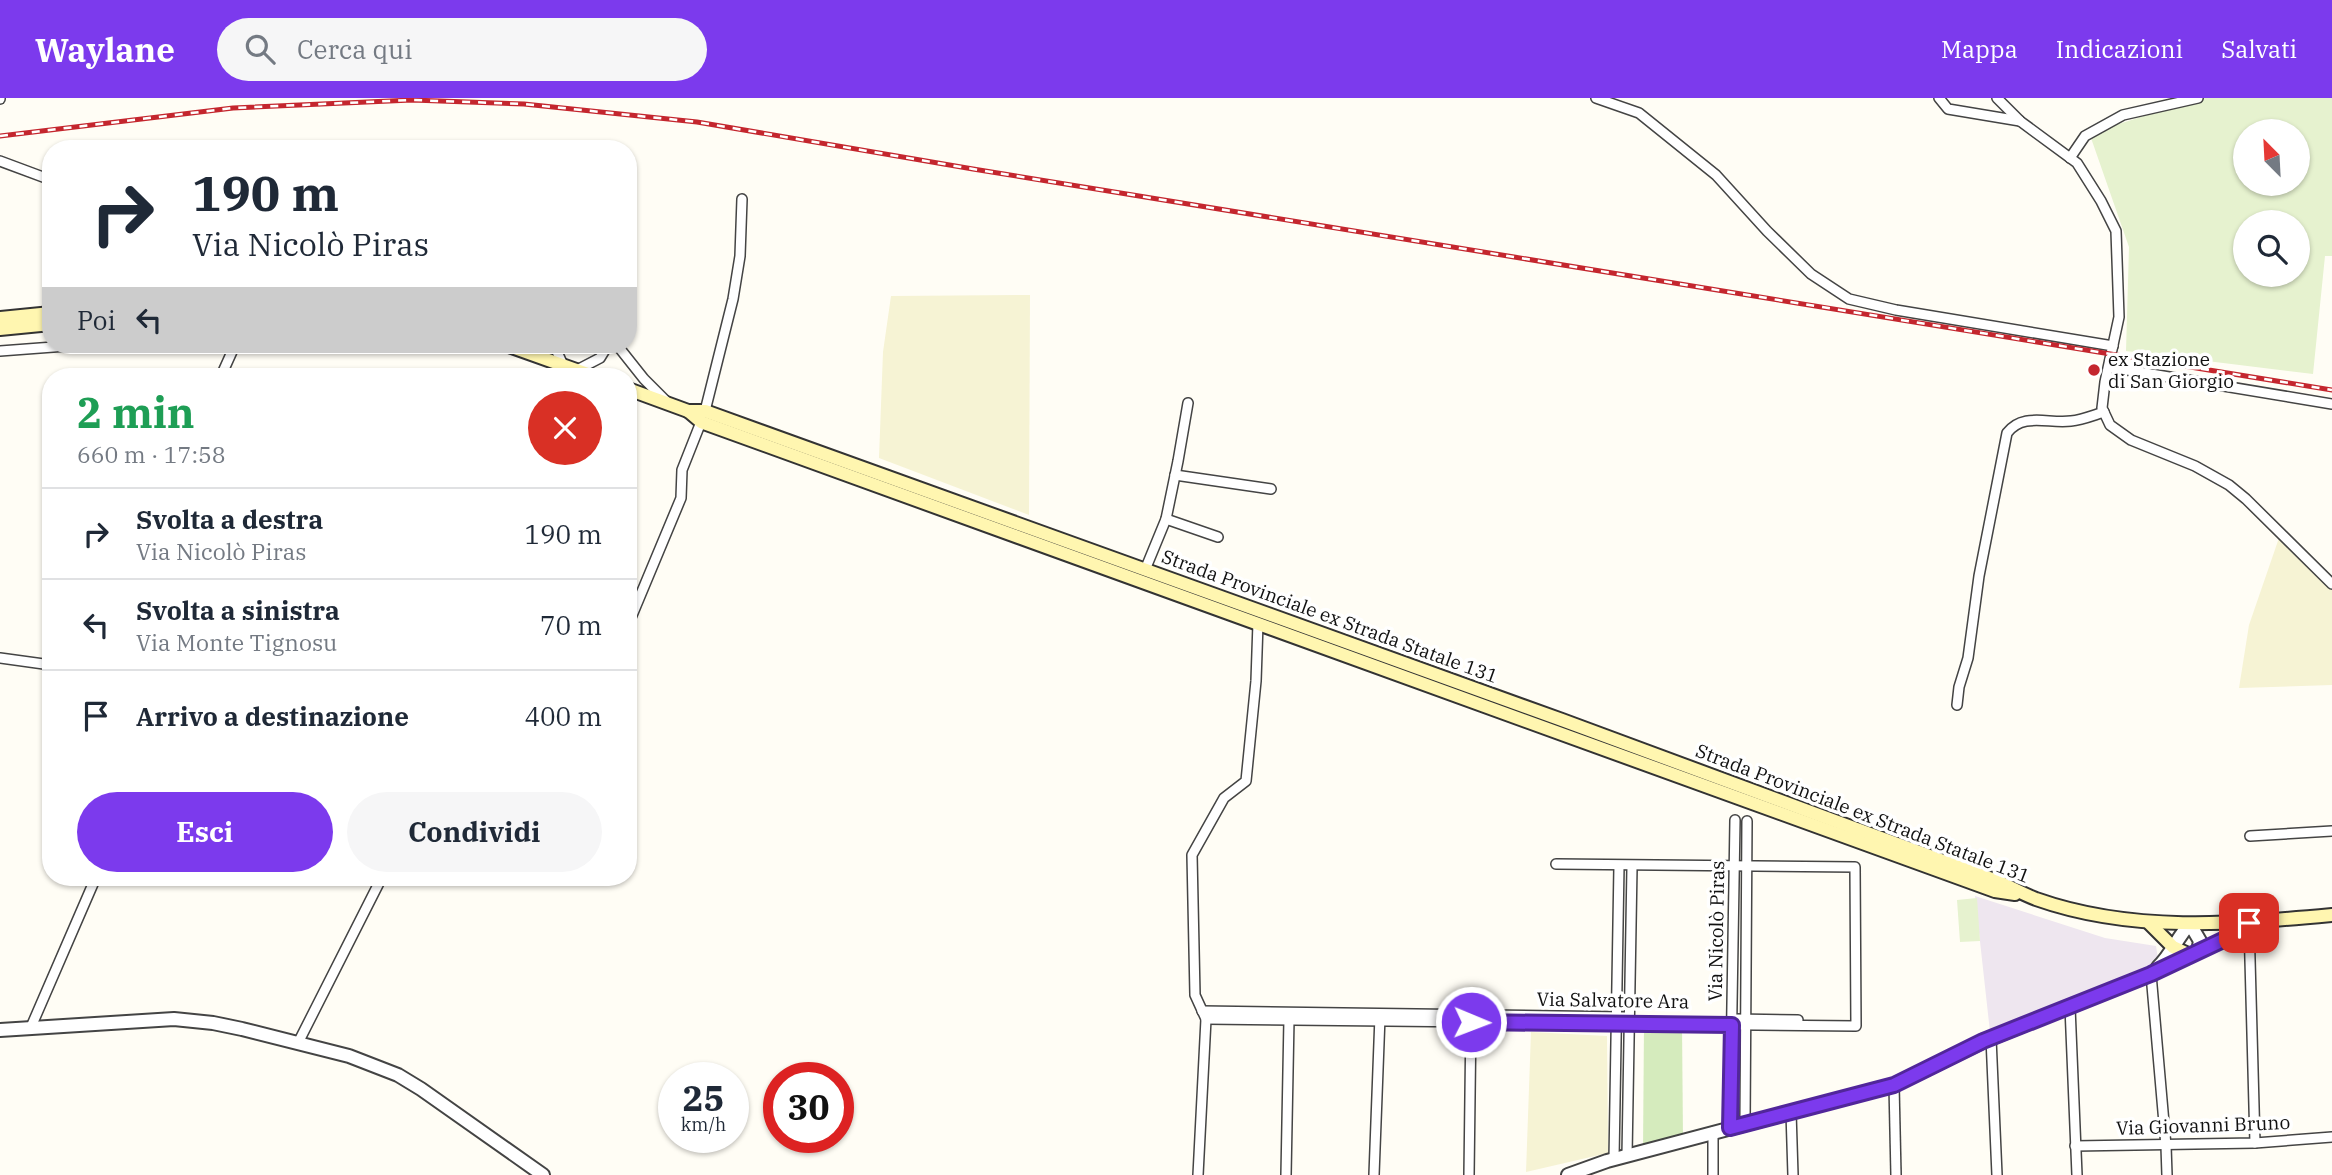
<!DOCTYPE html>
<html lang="it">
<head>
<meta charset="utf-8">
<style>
  :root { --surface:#fff; --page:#f6f6f7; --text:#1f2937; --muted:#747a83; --line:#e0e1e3; --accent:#7c3aed }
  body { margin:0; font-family:"IBM Plex Serif",serif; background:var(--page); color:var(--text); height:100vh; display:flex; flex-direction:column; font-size:26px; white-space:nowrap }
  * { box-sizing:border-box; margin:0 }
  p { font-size:23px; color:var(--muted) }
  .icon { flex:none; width:38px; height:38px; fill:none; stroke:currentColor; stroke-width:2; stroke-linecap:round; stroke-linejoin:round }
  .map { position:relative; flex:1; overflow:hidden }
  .sheet { position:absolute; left:42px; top:270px; width:595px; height:518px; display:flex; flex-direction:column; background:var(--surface); border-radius:28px; box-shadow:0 2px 5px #0004 }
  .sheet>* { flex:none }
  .hud { position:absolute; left:42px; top:42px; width:595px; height:214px; border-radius:28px; box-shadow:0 2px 5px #0004; background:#fff; color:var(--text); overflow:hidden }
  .needle { width:46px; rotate:336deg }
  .controls { position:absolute; left:2233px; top:21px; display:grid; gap:14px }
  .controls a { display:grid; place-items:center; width:77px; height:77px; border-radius:50%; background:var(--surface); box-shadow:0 2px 5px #0004; font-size:35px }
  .speed { position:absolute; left:658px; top:964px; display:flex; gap:14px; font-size:35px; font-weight:700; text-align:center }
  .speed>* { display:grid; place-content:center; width:91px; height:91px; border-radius:50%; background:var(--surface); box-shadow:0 2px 5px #0004; line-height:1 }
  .speed small { font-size:18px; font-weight:400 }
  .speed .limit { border:10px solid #d22; background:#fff; color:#111 }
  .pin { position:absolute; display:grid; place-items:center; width:60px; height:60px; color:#fff; margin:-30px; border-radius:14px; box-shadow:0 4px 10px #0006 }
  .me { position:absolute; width:77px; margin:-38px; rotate:91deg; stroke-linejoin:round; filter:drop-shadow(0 0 5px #0008) }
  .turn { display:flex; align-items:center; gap:24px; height:147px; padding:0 35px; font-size:32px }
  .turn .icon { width:91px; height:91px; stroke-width:2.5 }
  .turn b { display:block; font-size:49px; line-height:60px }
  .then { display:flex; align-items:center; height:66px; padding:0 35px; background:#0003; gap:14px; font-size:26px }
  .round { display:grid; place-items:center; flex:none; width:74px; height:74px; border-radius:37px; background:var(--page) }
  .summary { display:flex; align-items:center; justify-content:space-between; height:119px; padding:0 35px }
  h1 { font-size:42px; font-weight:700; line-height:52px; color:#1e9e55 }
  .button { display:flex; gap:14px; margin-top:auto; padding:14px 35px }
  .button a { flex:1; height:80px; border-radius:42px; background:var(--accent); color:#fff; font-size:28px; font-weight:700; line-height:80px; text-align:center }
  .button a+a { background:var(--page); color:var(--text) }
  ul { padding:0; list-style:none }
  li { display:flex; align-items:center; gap:21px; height:91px; padding:0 35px; border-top:2px solid var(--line) }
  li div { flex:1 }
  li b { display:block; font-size:26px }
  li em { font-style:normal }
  header { display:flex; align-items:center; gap:42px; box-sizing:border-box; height:98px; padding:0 35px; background:var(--accent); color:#fff }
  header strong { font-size:33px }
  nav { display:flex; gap:38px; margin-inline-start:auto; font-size:24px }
  .search { width:490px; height:63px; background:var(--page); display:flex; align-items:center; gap:18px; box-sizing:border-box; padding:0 24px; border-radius:38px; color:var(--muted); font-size:26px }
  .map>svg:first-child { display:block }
</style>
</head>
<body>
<header>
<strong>Waylane</strong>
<div class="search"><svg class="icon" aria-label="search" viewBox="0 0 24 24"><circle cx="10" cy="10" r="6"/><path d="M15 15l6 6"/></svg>Cerca qui</div>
<nav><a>Mappa</a><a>Indicazioni</a><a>Salvati</a></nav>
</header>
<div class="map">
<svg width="2332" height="1077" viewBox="0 0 2332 1077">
  <rect width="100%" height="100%" fill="#fffdf5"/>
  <path fill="#eee6ef" d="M1975,798L2105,840L2156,848L2159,867L1990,934Z"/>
  <g fill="#f6f3d4">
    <path d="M1030,197L1029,417L879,360L883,254L891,198Z"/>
    <path d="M2280,437L2332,490V587L2239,590L2249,527Z"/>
    <path d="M1531,934L1607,938L1608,1055L1526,1074Z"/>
  </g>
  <path fill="#d5ebbd" d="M1644,926H1682L1683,1042L1643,1053Z"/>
  <g fill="#e6f2cf" fill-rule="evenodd">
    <path d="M2201,0H2332V158H2325L2313,276L2126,253L2129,149L2091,40L2103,31ZM2245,33H2298V86H2245ZM2245,124H2298V177H2245Z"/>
    <path d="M1977,800L1980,843L1960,844L1957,802Z"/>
  </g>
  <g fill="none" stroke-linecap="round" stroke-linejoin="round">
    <defs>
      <g id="minor">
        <path d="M1596,0L1639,15L1716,77L1767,133L1811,176L1849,201L1896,212L2113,248"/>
        <path d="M1939,0L1948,11L2020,23"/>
        <path d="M1997,0L2020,23L2077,65L2101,103L2116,133L2119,219L2105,284L2102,310L2110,327L2131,342L2195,368L2229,387L2246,401L2332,486"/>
        <path d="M0,1V0"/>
        <path d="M2070,60L2085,38L2123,17L2198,0"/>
        <path d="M0,63L51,82"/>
        <path d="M554,247L563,267"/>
        <path d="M617,247L644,281L666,303"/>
        <path d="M0,253L80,247"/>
        <path d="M2109,269L2332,306"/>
        <path d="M577,272L600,260L608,247"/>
        <path d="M221,278L235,247"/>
        <path d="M705,313L733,201L740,158L742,101"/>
        <path d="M1175,377L1271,391"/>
        <path d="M1166,421L1218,439"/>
        <path d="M1145,472L1166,421L1178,363L1188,305"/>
        <path d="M628,527L681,400L682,372L701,324"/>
        <path d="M0,560L51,567"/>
        <path d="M1957,607L1959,589L1968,560L1979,478L2007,335C2023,314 2048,326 2071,323C2082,322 2094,317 2104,314"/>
        <path d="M2250,738L2332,733"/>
        <path d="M2249,825L2255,1045"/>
        <path d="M2151,876L2166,1048L2167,1077"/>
        <path d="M2070,909L2077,1077"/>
        <path d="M1202,913L1626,919"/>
        <path d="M1206,921L1856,928L1855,769L1556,766"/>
        <path d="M1735,921L1798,922"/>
        <path d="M31,929L96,779"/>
        <path d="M1991,940L1997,1077"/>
        <path d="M298,945L382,779"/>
        <path d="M1894,987L1896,1077"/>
        <path d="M1791,1014L1793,1077"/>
        <path d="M1745,1025L1747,723"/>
        <path d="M1730,1029L1735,722"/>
        <path d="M1713,1034V1077"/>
        <path d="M2075,1048L2255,1045L2332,1039"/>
        <path d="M1627,1058L1632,769"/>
        <path d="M1614,1061L1619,768"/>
        <path d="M1198,1077L1206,921L1195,897L1192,757L1224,700L1246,683L1256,583L1258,525"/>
        <path d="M1286,1077L1289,921"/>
        <path d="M1374,1077L1380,918"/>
        <path d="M1469,1077L1471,919"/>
      </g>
      <g id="tertiary">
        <path d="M2158,869C2172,856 2177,839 2190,826L2200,843L2198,853"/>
        <path d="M0,932L174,921L213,925L242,931L349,958L398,977L421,991L543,1077"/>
        <path d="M1568,1077L1607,1063L1894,987L1984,943L2151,876L2223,842L2249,825"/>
      </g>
      <g id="secondary">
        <path d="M0,220L51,215"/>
        <path d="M0,231L51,226"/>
        <path d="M506,247L593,278"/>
        <path d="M628,291L688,313H705L1562,622L1997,783C2010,789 2023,796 2036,801C2132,835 2233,826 2332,817"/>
        <path d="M688,313L701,324L1995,793L2015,796"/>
        <path d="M2149,825L2173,849L2190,857"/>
      </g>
    </defs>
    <use href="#minor" stroke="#444" stroke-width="12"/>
    <use href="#tertiary" stroke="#444" stroke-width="16"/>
    <use href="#secondary" stroke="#333" stroke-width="16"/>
    <use href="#minor" stroke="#fff" stroke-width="9"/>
    <use href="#tertiary" stroke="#fff" stroke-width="12"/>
    <use href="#secondary" stroke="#fff6b0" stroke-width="12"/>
    <defs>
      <path id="rail" d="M0,38L233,10L412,2L524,6L697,24L973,71L2332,292"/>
    </defs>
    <use href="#rail" stroke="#c4262e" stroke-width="5"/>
    <use href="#rail" stroke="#fff" stroke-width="2.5" stroke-dasharray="8" stroke-linecap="butt"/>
  </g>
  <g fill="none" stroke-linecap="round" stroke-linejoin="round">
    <defs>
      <path id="route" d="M1471,924L1732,927L1730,1030L1894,987L1983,943L2151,876L2223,842L2249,825"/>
    </defs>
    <use href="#route" stroke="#51269a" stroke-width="18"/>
    <use href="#route" stroke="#7c3aed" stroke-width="12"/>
  </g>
  <circle fill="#c4262e" stroke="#fff" stroke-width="2.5" cx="2094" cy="272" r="7"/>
  <g text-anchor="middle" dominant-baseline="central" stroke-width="7" stroke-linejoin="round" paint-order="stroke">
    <g font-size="19" fill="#111" stroke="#fff" text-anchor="start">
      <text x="2108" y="261">ex Stazione<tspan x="2108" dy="22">di San Giorgio</tspan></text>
    </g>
    <g font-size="19" fill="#111" stroke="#fff">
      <text transform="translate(1330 518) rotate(20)">Strada Provinciale ex Strada Statale 131</text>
      <text transform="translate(1863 715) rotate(21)">Strada Provinciale ex Strada Statale 131</text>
      <text transform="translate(1716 833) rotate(-89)">Via Nicolò Piras</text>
      <text transform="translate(1613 902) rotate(1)">Via Salvatore Ara</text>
      <text transform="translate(2203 1027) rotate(-2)">Via Giovanni Bruno</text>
    </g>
  </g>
</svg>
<div class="controls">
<a><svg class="needle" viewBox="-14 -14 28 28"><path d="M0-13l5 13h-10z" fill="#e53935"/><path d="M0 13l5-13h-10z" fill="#747a83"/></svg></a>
<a><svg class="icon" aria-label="search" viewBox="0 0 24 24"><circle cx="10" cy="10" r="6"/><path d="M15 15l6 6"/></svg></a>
</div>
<div class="speed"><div>25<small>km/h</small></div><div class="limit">30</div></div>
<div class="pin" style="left:2249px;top:825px;background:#d93025"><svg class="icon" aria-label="arrive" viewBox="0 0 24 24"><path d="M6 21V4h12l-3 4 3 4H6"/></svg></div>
<svg class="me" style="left:1471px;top:924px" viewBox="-20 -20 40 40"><circle r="17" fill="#7c3aed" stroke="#fff" stroke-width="3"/><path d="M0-11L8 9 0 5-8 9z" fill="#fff"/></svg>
<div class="hud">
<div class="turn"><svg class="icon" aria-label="right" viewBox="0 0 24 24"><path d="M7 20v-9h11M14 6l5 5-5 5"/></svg><div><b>190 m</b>Via Nicolò Piras</div></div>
<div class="then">Poi<svg class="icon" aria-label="left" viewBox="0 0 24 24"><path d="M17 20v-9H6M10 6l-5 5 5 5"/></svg></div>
</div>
<section class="sheet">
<div class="summary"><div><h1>2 min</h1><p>660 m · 17:58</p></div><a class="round" style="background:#d93025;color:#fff"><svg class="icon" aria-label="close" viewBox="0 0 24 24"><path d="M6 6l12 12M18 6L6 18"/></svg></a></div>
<ul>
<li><svg class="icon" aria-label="right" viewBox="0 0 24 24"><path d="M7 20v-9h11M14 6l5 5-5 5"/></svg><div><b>Svolta a destra</b><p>Via Nicolò Piras</p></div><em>190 m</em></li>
<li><svg class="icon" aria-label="left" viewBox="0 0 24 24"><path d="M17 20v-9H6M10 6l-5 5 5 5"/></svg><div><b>Svolta a sinistra</b><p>Via Monte Tignosu</p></div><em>70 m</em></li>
<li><svg class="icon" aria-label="arrive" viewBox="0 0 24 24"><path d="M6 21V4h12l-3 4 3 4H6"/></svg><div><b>Arrivo a destinazione</b></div><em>400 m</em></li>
</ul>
<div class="button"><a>Esci</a><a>Condividi</a></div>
</section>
</div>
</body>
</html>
